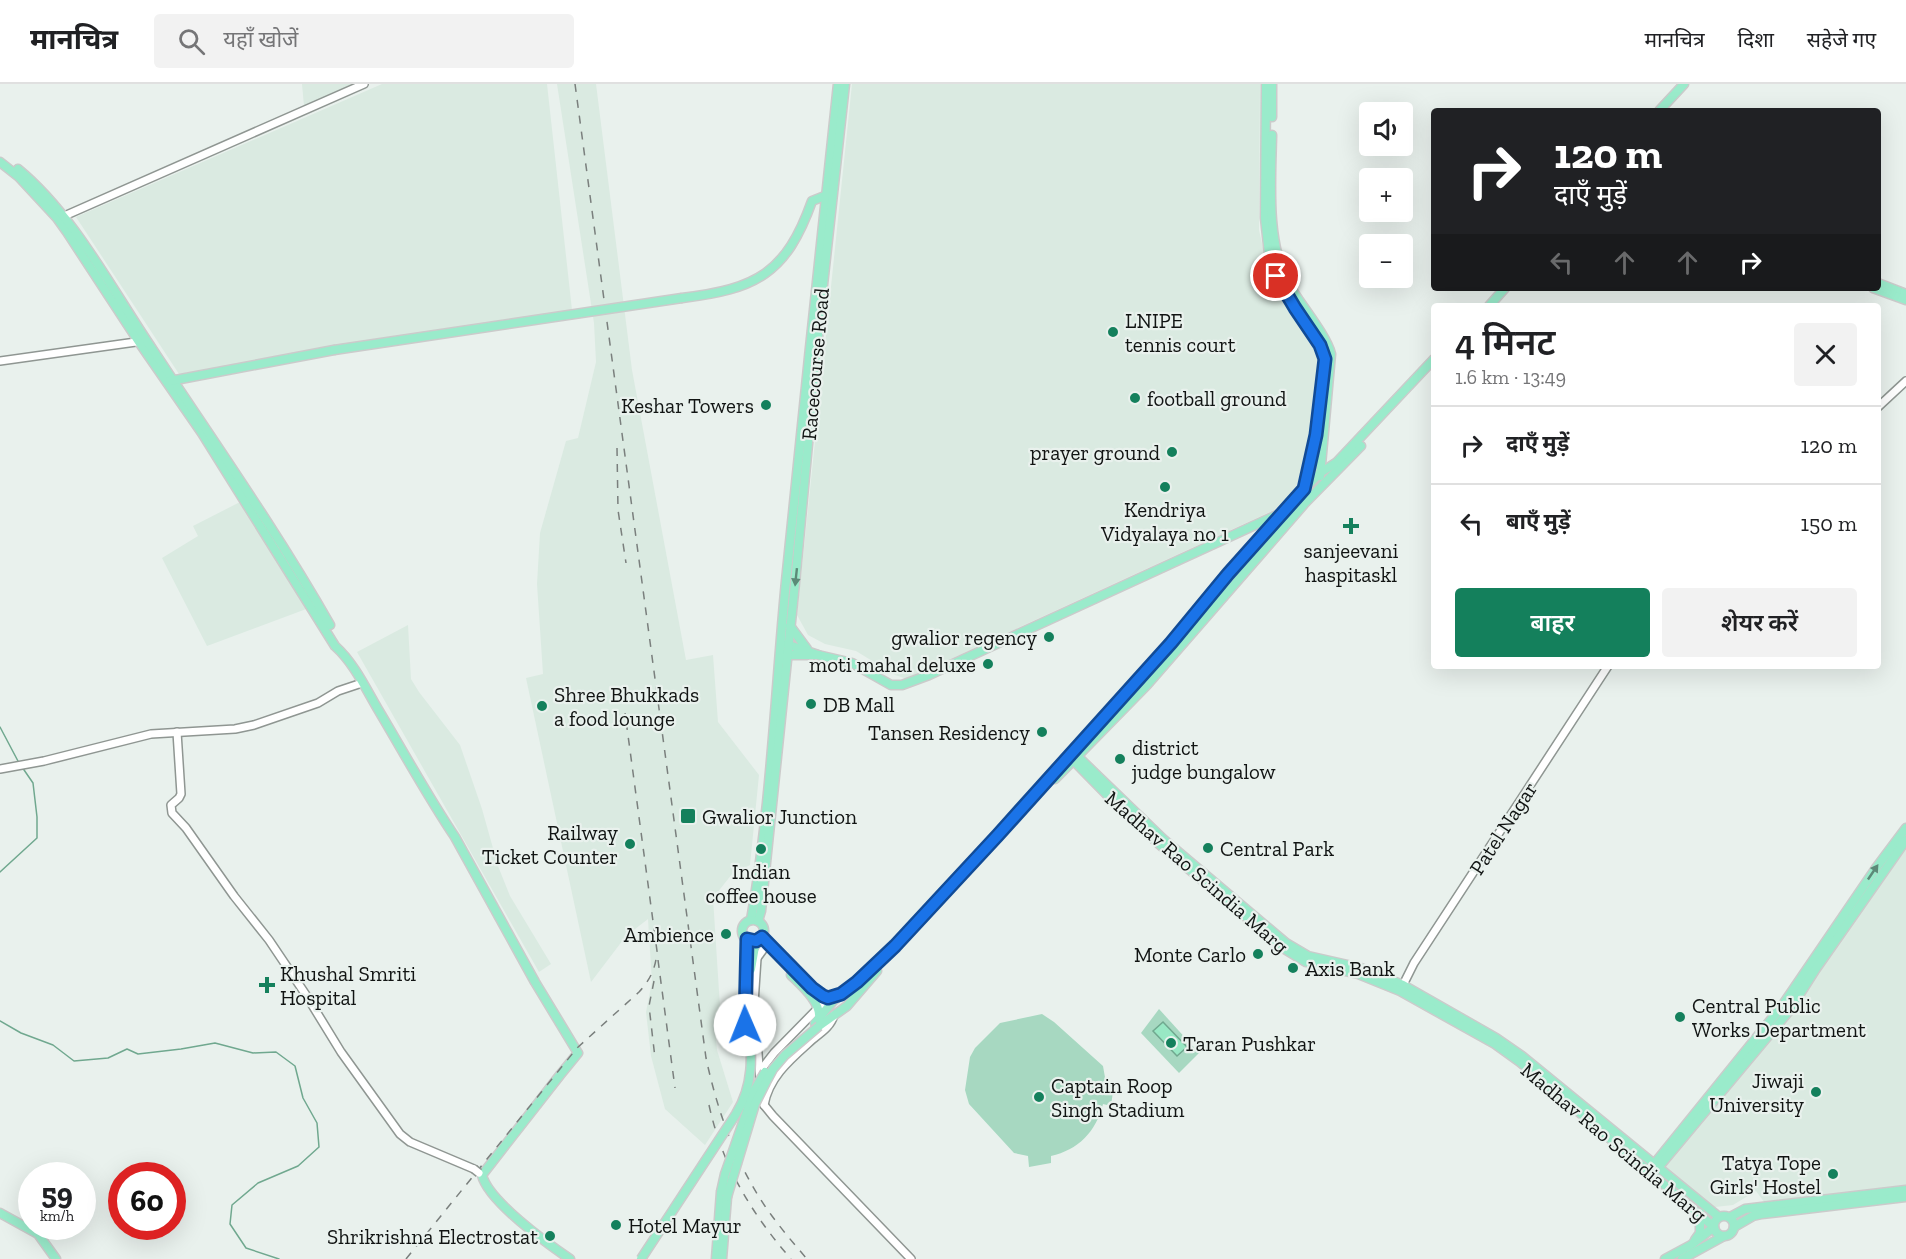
<!DOCTYPE html>
<html lang="hi">
<head>
<meta charset="utf-8">
<style>
  :root { --surface:#fff; --page:#f2f2f2; --text:#202124; --muted:#757577; --line:#e0e0e0; --accent:#14805c }
  body { margin:0; font-family:"Zilla Slab","Noto Sans Devanagari",serif; background:var(--page); color:var(--text); height:100vh; display:flex; flex-direction:column; font-size:22px; white-space:nowrap }
  * { box-sizing:border-box; margin:0 }
  p { font-size:20px; color:var(--muted) }
  .icon { flex:none; width:33px; height:33px; fill:none; stroke:currentColor; stroke-width:2; stroke-linecap:round; stroke-linejoin:round }
  .map { position:relative; flex:1; overflow:hidden }
  .drawer { position:absolute; left:1431px; top:219px; width:450px; height:366px; display:flex; flex-direction:column; background:var(--surface); border-radius:6px; box-shadow:0 6px 24px #0002 }
  .drawer>* { flex:none }
  .banner { position:absolute; left:1431px; top:24px; width:450px; height:183px; border-radius:6px; box-shadow:0 6px 24px #0002; background:#202124; color:#fff; overflow:hidden }
  .controls { position:absolute; left:1359px; top:18px; display:grid; gap:12px }
  .controls a { display:grid; place-items:center; width:54px; height:54px; border-radius:6px; background:var(--surface); box-shadow:0 6px 24px #0002; font-size:30px }
  .speed { position:absolute; left:18px; top:1078px; display:flex; gap:12px; font-size:30px; font-weight:700; text-align:center }
  .speed>* { display:grid; place-content:center; width:78px; height:78px; border-radius:50%; background:var(--surface); box-shadow:0 6px 24px #0002; line-height:1 }
  .speed small { font-size:15px; font-weight:400 }
  .speed .limit { border:9px solid #d22; background:#fff; color:#111 }
  .pin { position:absolute; display:grid; place-items:center; width:51px; height:51px; color:#fff; margin:-26px; border:3px solid #fff; border-radius:50%; box-shadow:0 2px 6px #0007 }
  .me { position:absolute; width:66px; margin:-33px; rotate:359deg; stroke-linejoin:round; filter:drop-shadow(0 0 4px #0008) }
  .turn { display:flex; align-items:center; gap:21px; height:126px; padding:0 24px; font-size:27px }
  .turn .icon { width:78px; height:78px; stroke-width:2.5 }
  .turn b { display:block; font-size:42px; line-height:51px }
  .lanes { display:flex; align-items:center; height:57px; padding:0 24px; background:#0003; justify-content:center; gap:30px; direction:ltr }
  .lanes .off { opacity:.35 }
  .round { display:grid; place-items:center; flex:none; width:63px; height:63px; border-radius:6px; background:var(--page) }
  .overview { display:flex; align-items:center; justify-content:space-between; height:102px; padding:0 24px }
  h1 { font-size:36px; font-weight:600; line-height:45px }
  .action { display:flex; gap:12px; margin-top:auto; padding:12px 24px }
  .action a { flex:1; height:69px; border-radius:6px; background:var(--accent); color:#fff; font-size:24px; font-weight:600; line-height:69px; text-align:center }
  .action a+a { background:var(--page); color:var(--text) }
  ul { padding:0; list-style:none }
  li { display:flex; align-items:center; gap:18px; height:78px; padding:0 24px; border-top:2px solid var(--line) }
  li div { flex:1 }
  li b { display:block; font-size:22px }
  li em { font-style:normal }
  header { display:flex; align-items:center; gap:36px; box-sizing:border-box; height:84px; padding:0 30px; background:var(--surface); border-bottom:2px solid var(--line) }
  header strong { font-size:28px }
  nav { display:flex; gap:33px; margin-inline-start:auto; font-size:21px }
  .search { width:420px; height:54px; background:var(--page); display:flex; align-items:center; gap:15px; box-sizing:border-box; padding:0 21px; border-radius:6px; color:var(--muted); font-size:22px }
  .map>svg:first-child { display:block }
</style>
</head>
<body>
<header>
<strong>मानचित्र</strong>
<div class="search"><svg class="icon" aria-label="search" viewBox="0 0 24 24"><circle cx="10" cy="10" r="6"/><path d="M15 15l6 6"/></svg>यहाँ खोजें</div>
<nav><a>मानचित्र</a><a>दिशा</a><a>सहेजे गए</a></nav>
</header>
<div class="map">
<svg width="1906" height="1175" viewBox="0 0 1906 1175">
  <rect width="100%" height="100%" fill="#e9f1ed"/>
  <g fill="#daeae1">
    <path d="M302,0H353L304,22Z"/>
    <path d="M382,0H547L572,226L179,290L76,133Z"/>
    <path d="M557,0H596L632,286L686,576L713,571L718,638L759,691L750,781L732,790L713,814L721,938L715,946L717,966L733,1018L705,1061L665,1025L651,972L646,928L652,898L648,835L626,852L591,898L526,594L543,590L537,500L540,449L566,357L578,354L596,278L594,239Z"/>
    <path d="M852,0H1260L1259,146L1271,198L1320,273L1317,326L1295,408L1274,426L907,595L895,591L856,567L825,560L808,551L797,531Z"/>
    <path d="M240,418L309,524L207,562L162,474L198,452L193,442Z"/>
    <path d="M408,541L411,595L419,608L460,661L482,725L498,782L510,812L551,880L539,888L357,568Z"/>
    <path d="M1906,765V1101L1765,1119L1756,1107L1733,1121L1715,1123L1664,1084L1783,939Z"/>
  </g>
  <g fill="#a7d8c1">
    <path d="M1159,925L1199,969L1179,989L1141,949Z"/>
    <path d="M1042,930L1054,938L1103,982L1106,999L1114,1000L1111,1022L1103,1020C1096,1048 1078,1066 1051,1072V1079L1029,1083L1028,1072L1014,1069L969,1020L965,1006L970,973L975,964L1000,939Z"/>
  </g>
  <path fill="#98e8c4" stroke="#70a88f" stroke-width="1.5" d="M1163,938L1187,963L1177,972L1153,947Z"/>
  <g fill="none" stroke-linecap="round" stroke-linejoin="round">
    <g stroke="#70a88f" stroke-width="1.5">
      <path d="M0,643L19,679"/>
      <path d="M0,788L37,754V733L33,699L22,683"/>
      <path d="M0,937L21,949L53,961L74,977L108,974L127,965L138,970L181,965L215,959L253,969L276,968L295,982L303,1014L317,1039L319,1063L298,1082L258,1099L232,1121L230,1140L246,1164L279,1175"/>
    </g>
    <defs>
      <g id="minor">
        <path d="M62,133L364,0"/>
        <path d="M0,277L143,257"/>
        <path d="M1878,323L1906,297"/>
        <path d="M177,648L181,710L179,714L171,721L172,729L186,744L234,812L269,856L306,911L341,968L400,1050L410,1058L474,1085"/>
        <path d="M0,685L44,677L151,650L235,645L254,641L318,619L338,607L362,599"/>
        <path d="M754,867L757,874L753,935L757,956L760,996"/>
        <path d="M757,874L765,863"/>
        <path d="M1401,905L1414,879L1608,582"/>
        <path d="M760,987L774,969L828,914"/>
        <path d="M759,1010L764,1021L773,1032L911,1175"/>
        <path d="M764,1021C769,992 792,974 813,955C822,948 831,942 834,931"/>
      </g>
      <g id="major">
        <path d="M1266,0L1265,134L1269,170L1284,207L1320,261L1325,275L1316,351L1305,403"/>
        <path d="M1659,27L1684,0"/>
        <path d="M1272,33V0"/>
        <path d="M1272,51C1271,98 1266,157 1288,199C1299,219 1326,250 1331,270L1320,392"/>
        <path d="M0,78L19,93L57,134L67,148L139,258L202,349L335,562C354,579 366,605 379,627C404,669 428,713 455,753L535,898L578,969L560,991L482,1091C488,1117 548,1160 570,1175"/>
        <path d="M18,85C74,131 112,206 153,266C213,357 276,446 330,541"/>
        <path d="M1878,199L1906,210"/>
        <path d="M1873,204L1906,216"/>
        <path d="M682,214C756,205 786,190 812,117L827,111"/>
        <path d="M1489,222L1505,204"/>
        <path d="M170,297L334,266"/>
        <path d="M790,542L807,565"/>
        <path d="M786,560L818,571L852,579L891,601H902L929,591L1279,430"/>
        <path d="M783,571H818"/>
        <path d="M1074,669L1163,755L1286,859L1308,872L1361,884L1403,901L1496,954L1522,972L1719,1133"/>
        <path d="M1071,674L1115,719L1159,760L1283,864L1306,878L1358,890L1400,907L1495,960L1520,978L1714,1143L1691,1161L1665,1175"/>
        <path d="M1055,695L1147,601L1305,419L1361,362"/>
        <path d="M751,836C771,724 775,610 786,497C802,331 821,166 838,0"/>
        <circle cx="753" cy="847" r="11"/>
        <path d="M758,837L761,827L795,499L822,210L845,0"/>
        <path d="M762,853L818,909L828,914L839,911"/>
        <path d="M751,885L756,857"/>
        <path d="M791,891C802,902 821,918 819,934"/>
        <path d="M815,939L833,917L864,892L895,862L939,815L1148,585L1228,490L1304,405L1320,389L1337,378L1434,275"/>
        <path d="M745,941L747,855"/>
        <path d="M819,942L847,922L877,887"/>
        <path d="M1651,1084L1782,922L1876,784L1906,744"/>
        <path d="M1657,1085L1789,927L1815,886L1906,756"/>
        <path d="M0,1129L38,1150L56,1175"/>
        <circle cx="1724" cy="1142" r="10"/>
        <path d="M1730,1133L1745,1125L1906,1106"/>
        <path d="M1734,1143L1753,1132L1762,1130L1906,1113"/>
        <path d="M1695,1156L1700,1149V1129"/>
        <path d="M716,1175L721,1108"/>
        <path d="M722,1175L727,1113"/>
        <path d="M1682,1175L1724,1152"/>
      </g>
    </defs>
    <use href="#minor" stroke="#8f9692" stroke-width="10"/>
    <use href="#major" stroke="#cbcbcb" stroke-width="11"/>
    <use href="#minor" stroke="#fff" stroke-width="7"/>
    <use href="#major" stroke="#9aebcb" stroke-width="8"/>
    <g stroke="#7a7f7d" stroke-width="1.5" stroke-dasharray="8 8" stroke-linecap="butt">
      <path d="M575,0L706,974C718,1030 738,1086 772,1132C783,1147 795,1161 807,1175"/>
      <path d="M617,364L618,426L626,479"/>
      <path d="M658,876L675,1004"/>
      <path d="M654,897L649,922L655,974"/>
      <path d="M709,1021C722,1081 751,1129 791,1175"/>
      <path d="M406,1175L577,964L639,908C650,896 656,884 657,867L625,629"/>
    </g>
    <defs>
      <path id="minor-bridge" d="M474,1085L479,1089"/>
      <g id="major-bridge">
        <path d="M334,266L682,214"/>
        <path d="M721,1108L725,1090L754,1007L765,988"/>
        <path d="M727,1113L755,1020L766,998L773,985L785,971L819,942"/>
        <path d="M641,1175L736,1030C754,1001 752,972 749,940"/>
      </g>
    </defs>
    <use href="#minor-bridge" stroke="#8f9692" stroke-width="10" stroke-linecap="butt"/>
    <use href="#major-bridge" stroke="#cbcbcb" stroke-width="11" stroke-linecap="butt"/>
    <use href="#minor-bridge" stroke="#fff" stroke-width="7"/>
    <use href="#major-bridge" stroke="#9aebcb" stroke-width="8"/>
  </g>
  <defs><path id="oneway-solid" d="M-6-.8H1V-3.2L6.5 0L1 3.2V.8H-6Z" transform="scale(1.5)"/></defs>
  <g fill="#5c8a78">
    <use href="#oneway-solid" transform="translate(796 493) rotate(96)"/>
    <use href="#oneway-solid" transform="translate(1873 788) rotate(-56)"/>
  </g>
  <g fill="none" stroke-linecap="round" stroke-linejoin="round">
    <defs>
      <path id="route" d="M745,941L747,855L756,857L762,853L812,904L823,912L828,914L841,910L857,898L895,862L998,751L1171,559L1228,490L1304,405L1316,351L1325,275L1320,261L1295,224L1276,192"/>
    </defs>
    <use href="#route" stroke="#114b97" stroke-width="15"/>
    <use href="#route" stroke="#1a73e8" stroke-width="10"/>
  </g>
  <g fill="#14805c" stroke="#e9f1ed" stroke-width="2">
    <circle cx="1113" cy="248" r="6"/>
    <circle cx="1135" cy="314" r="6"/>
    <circle cx="766" cy="321" r="6"/>
    <circle cx="1172" cy="368" r="6"/>
    <circle cx="1165" cy="403" r="6"/>
    <path d="M1348 433h6v6h6v6h-6v6h-6v-6h-6v-6h6z"/>
    <circle cx="1049" cy="553" r="6"/>
    <circle cx="988" cy="580" r="6"/>
    <circle cx="811" cy="620" r="6"/>
    <circle cx="542" cy="622" r="6"/>
    <circle cx="1042" cy="648" r="6"/>
    <circle cx="1120" cy="675" r="6"/>
    <rect x="680" y="724" width="16" height="16" rx="3"/>
    <circle cx="630" cy="760" r="6"/>
    <circle cx="1208" cy="764" r="6"/>
    <circle cx="761" cy="765" r="6"/>
    <circle cx="726" cy="850" r="6"/>
    <circle cx="1258" cy="870" r="6"/>
    <circle cx="1293" cy="884" r="6"/>
    <path d="M264 892h6v6h6v6h-6v6h-6v-6h-6v-6h6z"/>
    <circle cx="1680" cy="933" r="6"/>
    <circle cx="1171" cy="959" r="6"/>
    <circle cx="1816" cy="1008" r="6"/>
    <circle cx="1039" cy="1013" r="6"/>
    <circle cx="1833" cy="1090" r="6"/>
    <circle cx="616" cy="1141" r="6"/>
    <circle cx="550" cy="1152" r="6"/>
  </g>
  <g text-anchor="middle" dominant-baseline="central" stroke-width="4.5" stroke-linejoin="round" paint-order="stroke">
    <g font-size="21" fill="#111413" stroke="#e9f1ed" text-anchor="start">
      <text x="1125" y="236">LNIPE<tspan x="1125" dy="24">tennis court</tspan></text>
      <text x="1147" y="314">football ground</text>
      <text x="754" y="321" text-anchor="end">Keshar Towers</text>
      <text x="1160" y="368" text-anchor="end">prayer ground</text>
      <text x="1165" y="425" text-anchor="middle">Kendriya<tspan x="1165" dy="24">Vidyalaya no 1</tspan></text>
      <text x="1351" y="466" text-anchor="middle">sanjeevani<tspan x="1351" dy="24">haspitaskl</tspan></text>
      <text x="1037" y="553" text-anchor="end">gwalior regency</text>
      <text x="976" y="580" text-anchor="end">moti mahal deluxe</text>
      <text x="554" y="610">Shree Bhukkads<tspan x="554" dy="24">a food lounge</tspan></text>
      <text x="823" y="620">DB Mall</text>
      <text x="1030" y="648" text-anchor="end">Tansen Residency</text>
      <text x="1132" y="663">district<tspan x="1132" dy="24">judge bungalow</tspan></text>
      <text x="702" y="732">Gwalior Junction</text>
      <text x="618" y="748" text-anchor="end">Railway<tspan x="618" dy="24">Ticket Counter</tspan></text>
      <text x="1220" y="764">Central Park</text>
      <text x="761" y="787" text-anchor="middle">Indian<tspan x="761" dy="24">coffee house</tspan></text>
      <text x="714" y="850" text-anchor="end">Ambience</text>
      <text x="1246" y="870" text-anchor="end">Monte Carlo</text>
      <text x="1305" y="884">Axis Bank</text>
      <text x="280" y="889">Khushal Smriti<tspan x="280" dy="24">Hospital</tspan></text>
      <text x="1692" y="921">Central Public<tspan x="1692" dy="24">Works Department</tspan></text>
      <text x="1183" y="959">Taran Pushkar</text>
      <text x="1804" y="996" text-anchor="end">Jiwaji<tspan x="1804" dy="24">University</tspan></text>
      <text x="1051" y="1001">Captain Roop<tspan x="1051" dy="24">Singh Stadium</tspan></text>
      <text x="1821" y="1078" text-anchor="end">Tatya Tope<tspan x="1821" dy="24">Girls' Hostel</tspan></text>
      <text x="628" y="1141">Hotel Mayur</text>
      <text x="538" y="1152" text-anchor="end">Shrikrishna Electrostat</text>
    </g>
    <g font-size="21" fill="#111413" stroke="#e9f1ed">
      <text transform="translate(815 280) rotate(-85)">Racecourse Road</text>
      <text transform="translate(1503 744) rotate(-57)">Patel Nagar</text>
      <text transform="translate(1197 788) rotate(41)">Madhav Rao Scindia Marg</text>
      <text transform="translate(1614 1058) rotate(40)">Madhav Rao Scindia Marg</text>
    </g>
  </g>
</svg>
<div class="controls">
<a><svg class="icon" aria-label="sound" viewBox="0 0 24 24"><path d="M4 9h4l5-4v14l-5-4H4zM17 9q2 3 0 6"/></svg></a>
<a>+</a>
<a>−</a>
</div>
<div class="speed"><div>59<small>km/h</small></div><div class="limit">60</div></div>
<div class="pin" style="left:1276px;top:192px;background:#d93025"><svg class="icon" aria-label="arrive" viewBox="0 0 24 24"><path d="M6 21V4h12l-3 4 3 4H6"/></svg></div>
<svg class="me" style="left:745px;top:941px" viewBox="-20 -20 40 40"><circle r="19" fill="#fff"/><path d="M0-13L10 11 0 6-10 11z" fill="#1a73e8"/></svg>
<div class="banner">
<div class="turn"><svg class="icon" aria-label="right" viewBox="0 0 24 24"><path d="M7 20v-9h11M14 6l5 5-5 5"/></svg><div><b>120 m</b>दाएँ मुड़ें</div></div>
<div class="lanes"><svg class="icon off" aria-label="left" viewBox="0 0 24 24"><path d="M17 20v-9H6M10 6l-5 5 5 5"/></svg><svg class="icon off" aria-label="ahead" viewBox="0 0 24 24"><path d="M12 20V5M6 11l6-6 6 6"/></svg><svg class="icon off" aria-label="ahead" viewBox="0 0 24 24"><path d="M12 20V5M6 11l6-6 6 6"/></svg><svg class="icon" aria-label="right" viewBox="0 0 24 24"><path d="M7 20v-9h11M14 6l5 5-5 5"/></svg></div>
</div>
<section class="drawer">
<div class="overview"><div><h1>4 मिनट</h1><p>1.6 km · 13:49</p></div><a class="round"><svg class="icon" aria-label="close" viewBox="0 0 24 24"><path d="M6 6l12 12M18 6L6 18"/></svg></a></div>
<ul>
<li><svg class="icon" aria-label="right" viewBox="0 0 24 24"><path d="M7 20v-9h11M14 6l5 5-5 5"/></svg><div><b>दाएँ मुड़ें</b></div><em>120 m</em></li>
<li><svg class="icon" aria-label="left" viewBox="0 0 24 24"><path d="M17 20v-9H6M10 6l-5 5 5 5"/></svg><div><b>बाएँ मुड़ें</b></div><em>150 m</em></li>
</ul>
<div class="action"><a>बाहर</a><a>शेयर करें</a></div>
</section>
</div>
</body>
</html>
